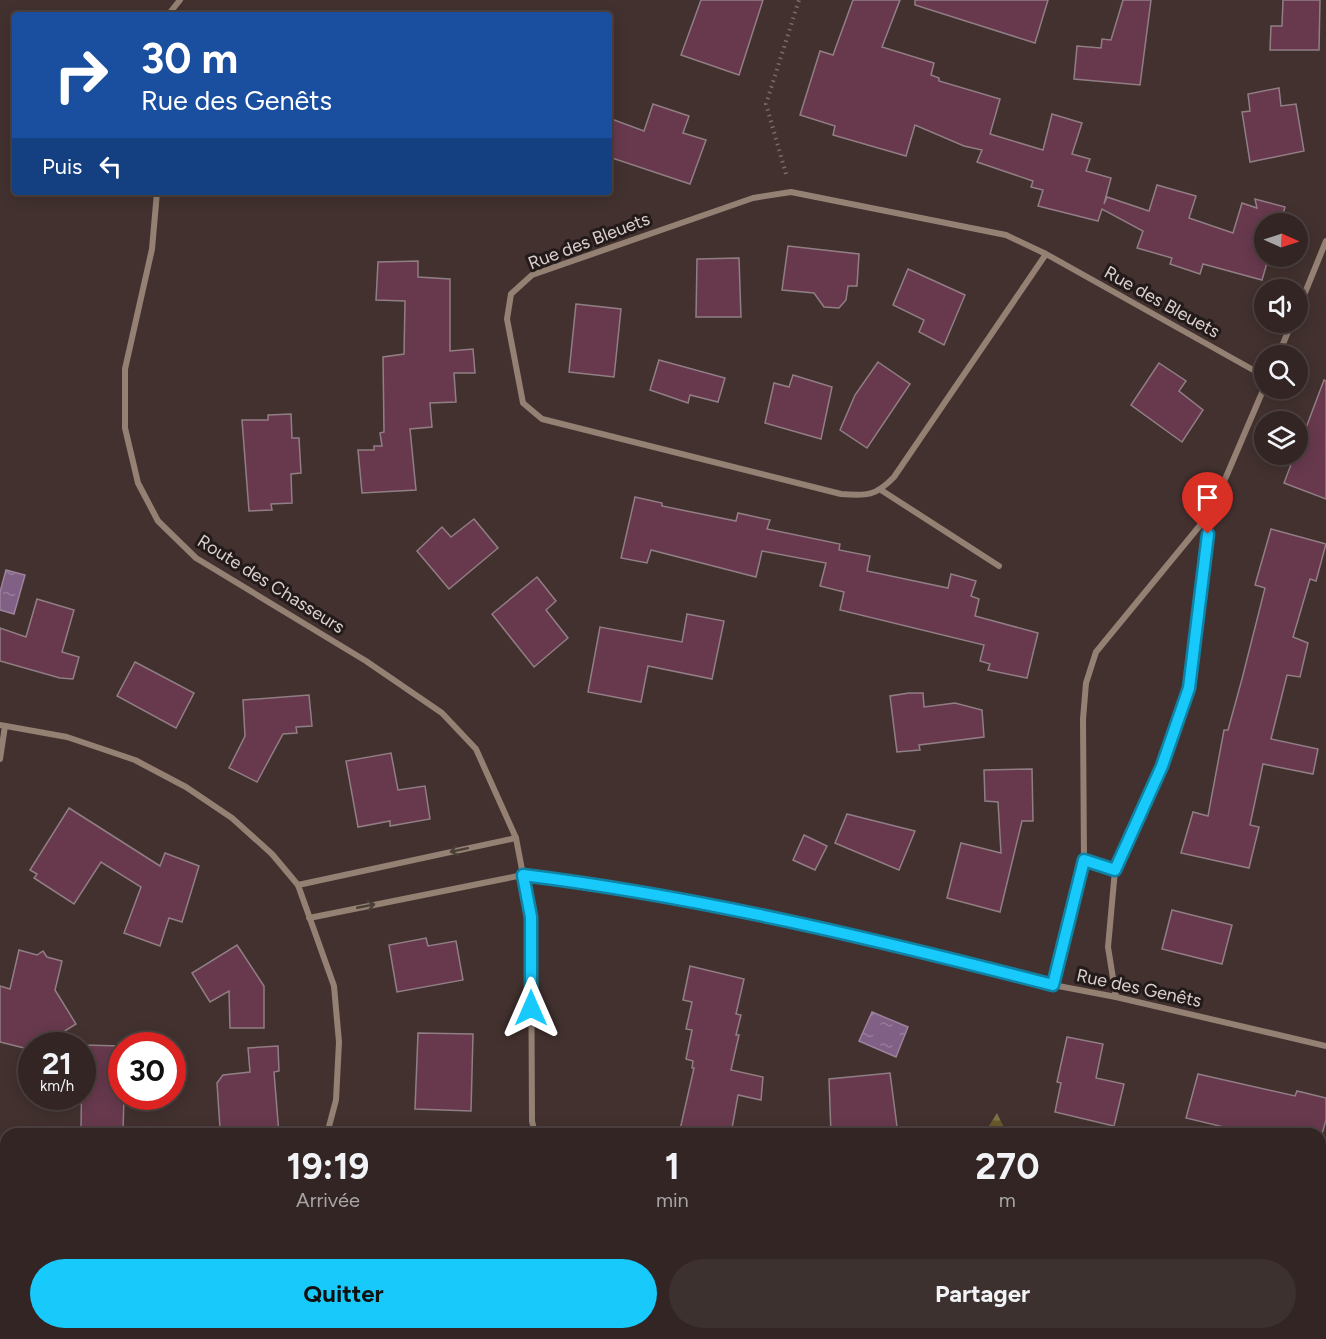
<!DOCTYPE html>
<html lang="fr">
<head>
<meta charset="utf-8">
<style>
  :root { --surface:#322523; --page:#3d3130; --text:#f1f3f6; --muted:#a8a5a6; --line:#4d4241; --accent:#18cafc }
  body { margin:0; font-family:Figtree,sans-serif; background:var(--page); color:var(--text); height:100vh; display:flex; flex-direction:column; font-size:22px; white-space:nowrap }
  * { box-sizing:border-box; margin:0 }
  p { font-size:20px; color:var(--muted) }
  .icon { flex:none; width:33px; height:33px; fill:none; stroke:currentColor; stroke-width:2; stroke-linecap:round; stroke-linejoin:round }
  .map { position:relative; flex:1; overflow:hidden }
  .details { position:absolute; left:0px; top:1128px; width:1326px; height:212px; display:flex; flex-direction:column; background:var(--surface); border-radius:18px 18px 0 0; box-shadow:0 3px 15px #0003,0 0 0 2px var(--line) }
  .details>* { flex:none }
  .guide { position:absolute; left:12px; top:12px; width:600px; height:183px; border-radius:6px; box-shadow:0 3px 15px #0003,0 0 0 2px var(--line); background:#1a4fa0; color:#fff; overflow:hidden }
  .needle { width:39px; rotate:93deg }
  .fabs { position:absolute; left:1254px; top:213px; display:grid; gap:12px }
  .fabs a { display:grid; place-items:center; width:54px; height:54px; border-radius:50%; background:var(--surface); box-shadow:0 3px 15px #0003,0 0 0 2px var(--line); font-size:30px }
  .speed { position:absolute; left:18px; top:1032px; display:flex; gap:12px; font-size:30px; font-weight:700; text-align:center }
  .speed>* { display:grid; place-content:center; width:78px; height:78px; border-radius:50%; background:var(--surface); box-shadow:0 3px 15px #0003,0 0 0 2px var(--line); line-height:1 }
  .speed small { font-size:15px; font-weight:400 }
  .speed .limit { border:9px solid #d22; background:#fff; color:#111 }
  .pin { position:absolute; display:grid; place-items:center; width:51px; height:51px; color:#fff; margin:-62px -26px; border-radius:50% 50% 50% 0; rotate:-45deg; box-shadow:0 0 6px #0007 }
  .pin .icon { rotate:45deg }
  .me { position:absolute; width:66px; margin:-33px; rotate:0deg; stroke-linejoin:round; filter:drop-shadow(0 0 4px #0008) }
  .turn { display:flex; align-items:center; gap:21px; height:126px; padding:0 30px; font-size:27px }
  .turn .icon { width:78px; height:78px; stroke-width:2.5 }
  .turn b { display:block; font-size:42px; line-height:51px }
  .then { display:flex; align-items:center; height:57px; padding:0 30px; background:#0003; gap:12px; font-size:22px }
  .eta { display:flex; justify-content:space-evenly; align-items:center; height:102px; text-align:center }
  .eta b { font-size:36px; font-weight:700; line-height:42px }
  .cta { display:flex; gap:12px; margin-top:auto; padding:12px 30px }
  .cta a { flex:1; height:69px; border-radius:36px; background:var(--accent); color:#111; font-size:24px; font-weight:700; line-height:69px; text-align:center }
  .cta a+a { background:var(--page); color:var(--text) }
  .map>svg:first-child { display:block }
</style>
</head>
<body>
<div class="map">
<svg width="1326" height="1339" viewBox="0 0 1326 1339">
  <defs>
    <pattern id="forest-firs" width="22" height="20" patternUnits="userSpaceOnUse" patternTransform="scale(1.5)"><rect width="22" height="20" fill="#6a5a29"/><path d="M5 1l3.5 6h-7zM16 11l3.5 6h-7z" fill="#7f7147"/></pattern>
    <pattern id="water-ripples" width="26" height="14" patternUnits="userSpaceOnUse" patternTransform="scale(1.5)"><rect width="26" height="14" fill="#816086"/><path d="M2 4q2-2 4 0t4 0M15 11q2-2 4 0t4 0" fill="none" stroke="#987d9b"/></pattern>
  </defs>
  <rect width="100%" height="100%" fill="#42312f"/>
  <g fill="url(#forest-firs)">
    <path d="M997,1113L1007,1134H984Z"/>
    <path d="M510,1334H637L640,1339H509Z"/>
    <path d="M935,1334H1065L1066,1339H935Z"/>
  </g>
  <g fill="url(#water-ripples)" stroke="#9c829c" stroke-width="1.5">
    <path d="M6,570L25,575L14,614L0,610V592Z"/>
    <path d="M872,1012L908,1027L896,1057L859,1041Z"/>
  </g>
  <g fill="#68394d" stroke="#917e85" stroke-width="1.5">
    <path d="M701,0H763L739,75L681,55Z"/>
    <path d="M853,0H900L882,47L934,63L931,75L939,78V81L1000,99L990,134L1043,150L1052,114L1082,123L1072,154L1090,159L1086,171L1111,178L1104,204L1107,197L1149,211L1157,185L1196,196L1189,218L1233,233L1242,203L1257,208L1255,199L1285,207L1280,224H1264V256H1269L1262,280L1203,264L1200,274L1170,264L1172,258L1137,248L1143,231L1102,209L1098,221L1038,206L1043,190L1031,187L1033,181L977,162L982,150L964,146L915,125L906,156L833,135L835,126L800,115L820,51L833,55Z"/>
    <path d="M915,0H1048L1035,43L915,5Z"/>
    <path d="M1123,0H1151L1140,85L1074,79L1077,46L1101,48L1102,39L1111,40Z"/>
    <path d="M1283,0H1320L1319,50H1270L1271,26H1282Z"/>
    <path d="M1279,88L1281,106L1296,104L1304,151L1250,162L1242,112L1250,111L1248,94Z"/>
    <path d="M653,104L689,116L683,133L706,140L690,184L609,157V118L644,131Z"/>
    <path d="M788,246L859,254L857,286H848L846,300L839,308L824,307L814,293L782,290Z"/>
    <path d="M739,258L741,317H696L697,259Z"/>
    <path d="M418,261V277L450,279V351L473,349L475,373H454L456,402L430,403L432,427L410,429L416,490L362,493L358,450H374V446H382L380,433L384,432L383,357L404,354L405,301L376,300L378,262Z"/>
    <path d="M908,269L965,295L944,345L919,332L924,320L893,305Z"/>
    <path d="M576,304L621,309L614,377L569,372Z"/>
    <path d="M659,360L725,378L718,402L690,395L688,403L650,390Z"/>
    <path d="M878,362L910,384L867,448L840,430L855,395Z"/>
    <path d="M1159,363L1186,381L1179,391L1203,410L1182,442L1131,405Z"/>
    <path d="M793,375L832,387L821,439L765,423L774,383L789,387Z"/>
    <path d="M1324,380L1326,381V499L1284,483L1295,454H1298V449Z"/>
    <path d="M291,414L292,438H299L301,473L291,474L292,503L271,504L272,510L249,511L242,420H268V415Z"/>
    <path d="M635,497L662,503V506L736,521L738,513L770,520L767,529L840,544L839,550L870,556L867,571L948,588L951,574L976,581L971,596L979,599L975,616L1038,633L1027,678L988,670L990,664L980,661L984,645L840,610L844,592L820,586L826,563L762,551L756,577L651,550L647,563L621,558Z"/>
    <path d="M474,519L498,548L449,589L417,551L442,527L451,537Z"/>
    <path d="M1271,529L1326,544L1316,581L1310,579L1293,637L1308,643L1300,677L1287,675L1271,739L1318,749L1313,774L1263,764L1250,825L1259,827L1249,868L1181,853L1193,812L1208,816L1224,730H1228L1242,679L1265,588L1255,585Z"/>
    <path d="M537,577L556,601L546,610L568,638L534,667L492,614Z"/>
    <path d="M37,599L74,610L62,652L79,657L73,679L60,678L0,661V628L26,637Z"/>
    <path d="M687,614L724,621L712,679L648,666L641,702L588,692L600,627L682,642Z"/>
    <path d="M135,662L194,693L176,728L117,696Z"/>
    <path d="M909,693H923L924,707L955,703L982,710L984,737L919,745L920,750L897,752L890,696Z"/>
    <path d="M309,695L312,726L296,727L297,733L283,734L257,782L229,768L245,736L243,700Z"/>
    <path d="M391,753L398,790L425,786L430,819L390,826V821L358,827L346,761Z"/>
    <path d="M1032,769L1033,821H1022L1000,912L947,898L961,843L1001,853L998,802L985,801L984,770Z"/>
    <path d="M69,808L160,866L165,853L199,866L182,922L169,918L160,946L124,933L141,887L101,862L74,904L34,878L37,874L30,870Z"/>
    <path d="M847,814L915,831L899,870L835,843Z"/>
    <path d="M804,835L827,846L815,870L793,860Z"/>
    <path d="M1172,910L1232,925L1222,964L1162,949Z"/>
    <path d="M426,938L428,946L456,941L463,980L397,992L389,945Z"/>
    <path d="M237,945L264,986V1028H230L229,991L210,1002L192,973Z"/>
    <path d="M19,950L37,955L43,951L47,957L62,961L55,990L76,1024L41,1046H32V1050L0,1042V986L10,989Z"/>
    <path d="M690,966L744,979L736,1014L741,1015L736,1035H739L731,1070L763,1077L761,1100L738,1095L731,1134H679L694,1068H692L693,1061L686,1059L692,1030L686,1029L692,1002L683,1000Z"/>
    <path d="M418,1033L473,1034L471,1111L415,1109Z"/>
    <path d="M1067,1037L1103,1044L1096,1078L1124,1084L1114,1126L1055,1112L1061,1083L1057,1082Z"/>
    <path d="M82,1045L122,1046V1096H124L123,1132L81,1131Z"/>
    <path d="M278,1046L279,1071L274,1072L279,1134H226L225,1127L220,1128L217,1083L223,1075L250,1072L248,1048Z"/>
    <path d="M890,1073L898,1134H831L829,1079Z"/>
    <path d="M1198,1074L1295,1096L1297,1091L1326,1098V1120L1322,1134H1253L1186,1118Z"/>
  </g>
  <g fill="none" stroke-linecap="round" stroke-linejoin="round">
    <g stroke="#7a6b69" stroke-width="4" stroke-dasharray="1.5 4.5" stroke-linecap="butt">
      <path d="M786,174L766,104L799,0"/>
      <path d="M0,1210L6,1211"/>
    </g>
    <g stroke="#948173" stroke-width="6">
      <path d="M168,15L180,0"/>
      <path d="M157,192L152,249L125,369V428L138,483L158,521L196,558L366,661L442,713L476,749L516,838L531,917L532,1121L535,1134"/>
      <path d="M1046,254L894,477C876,496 867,496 841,494L542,419L523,403L507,319L511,294L532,275L753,198L791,192L1006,235L1046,254L1264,376"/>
      <path d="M1298,310L1326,241"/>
      <path d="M1278,356L1292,322"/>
      <path d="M881,490L999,566"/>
      <path d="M0,725L67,737L135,760L186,787L232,818L272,854L298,885L334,986L339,1042L336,1100L327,1134"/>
      <path d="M0,759L5,726"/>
      <path d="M1084,860L1115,870"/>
      <path d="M298,885L516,838"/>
      <path d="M309,918L523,875L590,883L798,922L922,951L1053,985L1116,997L1326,1046"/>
      <path d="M1053,985L1084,860L1083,719L1086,683L1096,652L1211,512L1264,388"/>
      <path d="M1116,997L1108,947L1115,870L1162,766L1189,688L1211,512"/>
      <path d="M573,1334L574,1339"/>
    </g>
  </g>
  <defs><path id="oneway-shaft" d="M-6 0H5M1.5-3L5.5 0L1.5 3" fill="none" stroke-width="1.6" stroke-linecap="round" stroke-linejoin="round" transform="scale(1.5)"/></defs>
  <g stroke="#4b3f39">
    <use href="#oneway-shaft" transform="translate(459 850) rotate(168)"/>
    <use href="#oneway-shaft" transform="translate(366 906) rotate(-11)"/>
  </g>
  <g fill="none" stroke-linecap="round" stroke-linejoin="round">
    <defs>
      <path id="route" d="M531,1008V917L523,875C702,897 878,940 1053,985L1084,860L1115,870L1162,766L1189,688L1208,534"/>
    </defs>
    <use href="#route" stroke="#1083a4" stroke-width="15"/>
    <use href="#route" stroke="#18cafc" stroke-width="10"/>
  </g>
  <g text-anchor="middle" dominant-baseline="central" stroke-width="6" stroke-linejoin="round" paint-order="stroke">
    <g font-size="18" fill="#dbd0cf" stroke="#231b1a">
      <text transform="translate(589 241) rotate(-21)">Rue des Bleuets</text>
      <text transform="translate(1162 302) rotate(29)">Rue des Bleuets</text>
      <text transform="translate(271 584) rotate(32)">Route des Chasseurs</text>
      <text transform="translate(1139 988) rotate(12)">Rue des Genêts</text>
    </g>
  </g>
</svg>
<div class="fabs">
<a><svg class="needle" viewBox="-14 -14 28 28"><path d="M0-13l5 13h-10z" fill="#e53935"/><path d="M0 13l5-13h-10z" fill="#a8a5a6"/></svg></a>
<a><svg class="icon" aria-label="sound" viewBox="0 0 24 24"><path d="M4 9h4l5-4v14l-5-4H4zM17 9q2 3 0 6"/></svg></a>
<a><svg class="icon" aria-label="search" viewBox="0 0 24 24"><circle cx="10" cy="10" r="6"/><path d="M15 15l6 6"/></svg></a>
<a><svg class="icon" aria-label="layers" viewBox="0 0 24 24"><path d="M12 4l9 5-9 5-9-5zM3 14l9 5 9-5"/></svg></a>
</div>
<div class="speed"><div>21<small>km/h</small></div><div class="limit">30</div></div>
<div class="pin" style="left:1208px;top:534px;background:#d93025"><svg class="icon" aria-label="arrive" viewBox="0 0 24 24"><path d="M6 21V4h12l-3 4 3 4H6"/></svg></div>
<svg class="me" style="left:531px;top:1008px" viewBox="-20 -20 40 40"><path d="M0-17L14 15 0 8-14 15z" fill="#18cafc" stroke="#fff" stroke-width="4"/></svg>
<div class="guide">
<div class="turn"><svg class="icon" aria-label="right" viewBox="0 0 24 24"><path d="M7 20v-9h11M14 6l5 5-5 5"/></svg><div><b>30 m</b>Rue des Genêts</div></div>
<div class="then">Puis<svg class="icon" aria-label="left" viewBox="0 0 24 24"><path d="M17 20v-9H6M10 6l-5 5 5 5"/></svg></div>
</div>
<section class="details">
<div class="eta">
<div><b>19:19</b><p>Arrivée</p></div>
<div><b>1</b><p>min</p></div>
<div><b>270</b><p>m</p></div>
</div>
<div class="cta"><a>Quitter</a><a>Partager</a></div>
</section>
</div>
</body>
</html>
